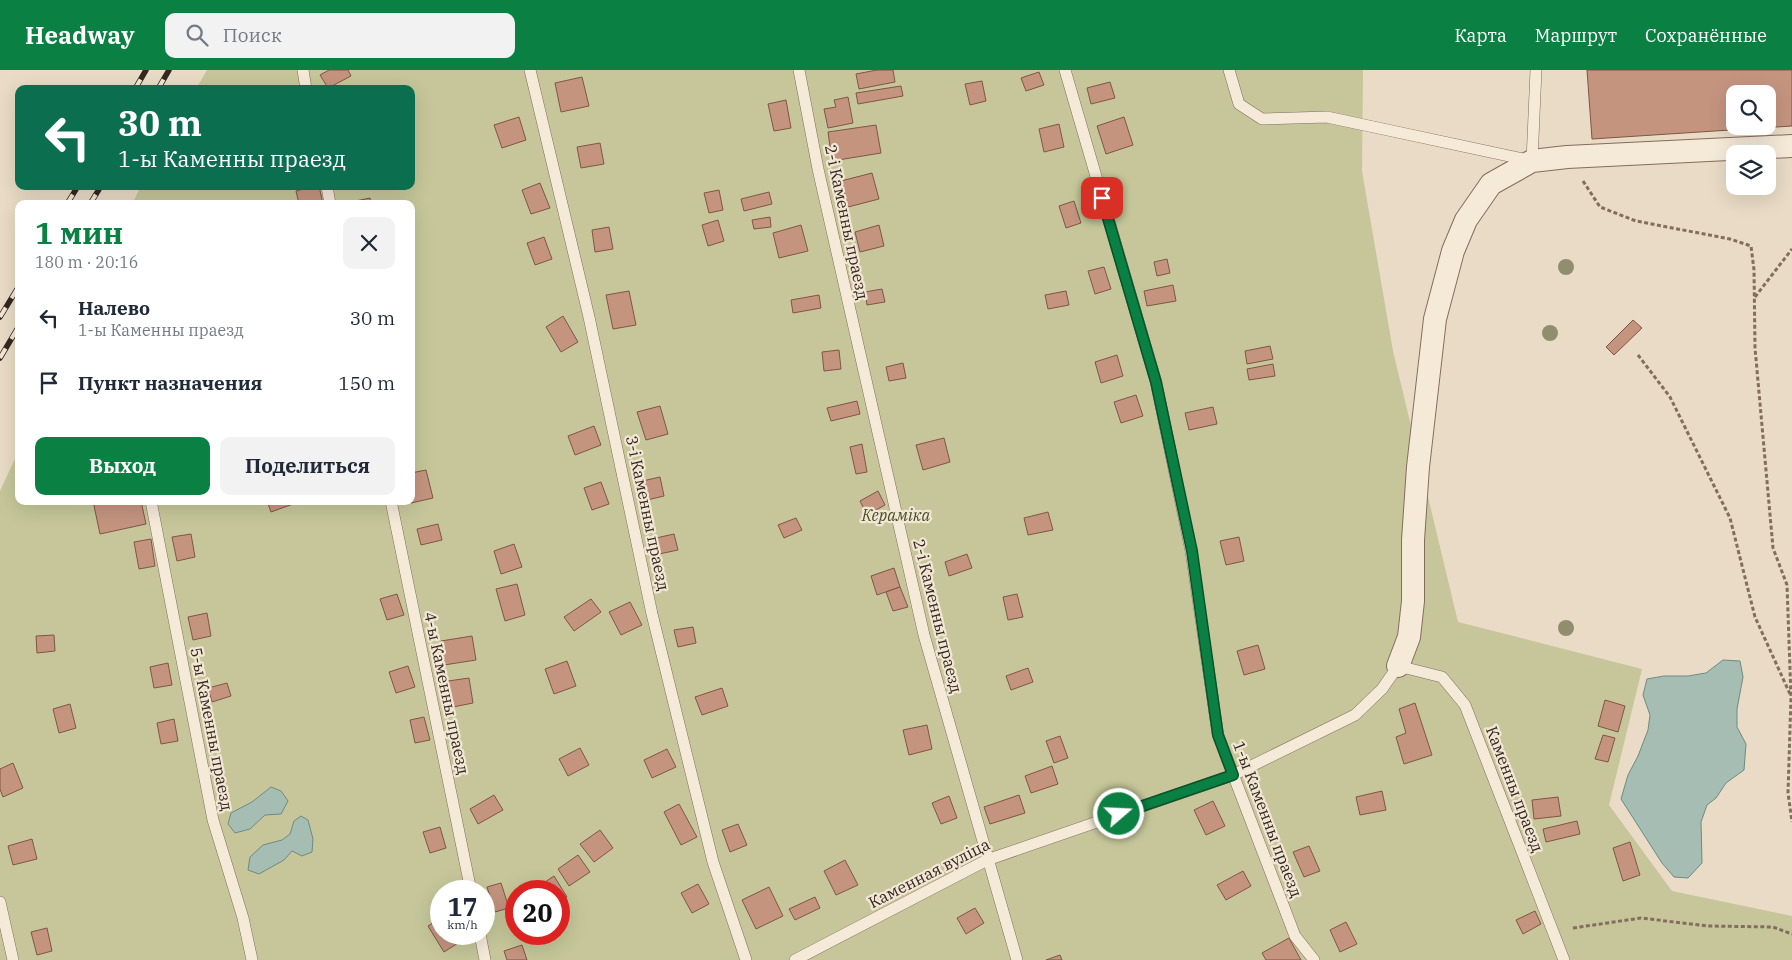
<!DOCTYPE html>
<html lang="ru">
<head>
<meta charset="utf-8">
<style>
  :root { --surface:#fff; --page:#f2f2f3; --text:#1f2937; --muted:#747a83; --accent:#0b8043 }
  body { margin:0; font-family:"IBM Plex Serif",serif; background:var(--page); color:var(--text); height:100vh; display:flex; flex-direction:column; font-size:19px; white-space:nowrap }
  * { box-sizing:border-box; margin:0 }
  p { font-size:16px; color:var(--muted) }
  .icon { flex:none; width:28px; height:28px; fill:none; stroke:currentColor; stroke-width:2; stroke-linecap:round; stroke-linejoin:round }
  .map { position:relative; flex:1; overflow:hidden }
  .details { position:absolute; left:15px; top:130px; width:400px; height:305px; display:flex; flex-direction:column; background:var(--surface); border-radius:10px; box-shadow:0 5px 20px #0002 }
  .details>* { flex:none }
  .banner { position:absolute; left:15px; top:15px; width:400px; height:105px; border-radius:10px; box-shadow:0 5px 20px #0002; background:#0b6e4f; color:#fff; overflow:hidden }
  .buttons { position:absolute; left:1726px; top:15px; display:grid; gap:10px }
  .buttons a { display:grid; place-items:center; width:50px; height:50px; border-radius:10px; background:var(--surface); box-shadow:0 5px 20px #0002; font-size:25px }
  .speed { position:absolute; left:430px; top:810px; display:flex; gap:10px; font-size:25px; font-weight:700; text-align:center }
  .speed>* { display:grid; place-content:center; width:65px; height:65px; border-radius:50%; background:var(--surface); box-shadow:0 5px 20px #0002; line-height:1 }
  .speed small { font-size:12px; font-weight:400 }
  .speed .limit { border:8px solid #d22; background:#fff; color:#111 }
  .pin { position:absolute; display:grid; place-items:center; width:42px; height:42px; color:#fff; margin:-21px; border-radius:10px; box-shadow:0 2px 8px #0006 }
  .me { position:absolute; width:55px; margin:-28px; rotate:71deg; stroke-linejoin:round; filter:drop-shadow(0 0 4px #0008) }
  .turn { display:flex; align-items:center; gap:18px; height:105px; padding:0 20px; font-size:22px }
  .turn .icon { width:65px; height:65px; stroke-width:2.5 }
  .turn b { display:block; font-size:35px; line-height:42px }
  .round { display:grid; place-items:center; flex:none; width:52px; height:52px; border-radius:10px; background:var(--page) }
  .head { display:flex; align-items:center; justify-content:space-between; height:85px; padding:0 20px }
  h1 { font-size:30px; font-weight:700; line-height:38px; color:var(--accent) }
  .primary-button { display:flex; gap:10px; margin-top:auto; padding:10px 20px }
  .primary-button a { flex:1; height:58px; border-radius:10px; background:var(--accent); color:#fff; font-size:20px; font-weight:700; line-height:58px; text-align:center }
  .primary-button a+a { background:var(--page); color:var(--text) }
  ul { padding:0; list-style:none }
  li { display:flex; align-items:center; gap:15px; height:65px; padding:0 20px }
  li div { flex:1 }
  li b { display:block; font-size:19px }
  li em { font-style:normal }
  header { display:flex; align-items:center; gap:30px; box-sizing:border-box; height:70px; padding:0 25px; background:var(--accent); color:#fff }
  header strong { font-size:24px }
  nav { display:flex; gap:28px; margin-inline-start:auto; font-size:18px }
  .search { width:350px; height:45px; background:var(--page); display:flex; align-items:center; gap:12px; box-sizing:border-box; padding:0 18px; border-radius:10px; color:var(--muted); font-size:19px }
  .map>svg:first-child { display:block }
</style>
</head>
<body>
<header>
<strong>Headway</strong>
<div class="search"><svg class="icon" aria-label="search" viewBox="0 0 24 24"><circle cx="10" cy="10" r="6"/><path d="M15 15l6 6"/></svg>Поиск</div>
<nav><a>Карта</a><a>Маршрут</a><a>Сохранённые</a></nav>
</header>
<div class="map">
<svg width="1792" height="890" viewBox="0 0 1792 890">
  <rect width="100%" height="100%" fill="#e9dbc5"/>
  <path fill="#c6c69a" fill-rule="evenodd" d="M207,0H1363L1362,101L1393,281L1458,552L1642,599L1609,735L1672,821L1792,846V890H0V421L19,380V431H411V134H132L141,116H411V19H196ZM441,821H484V864H441ZM516,821H559V864H516Z"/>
  <g fill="#a6bdb4" stroke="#6e8b80">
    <path d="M1723,590L1740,591L1743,607L1737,639V657L1746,674L1744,700L1726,713L1716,728L1707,735L1701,752L1702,793L1688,808L1674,807L1662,793L1621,729L1628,705L1638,686L1648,660L1650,645L1643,625L1647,609L1664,606H1688L1706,603Z"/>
    <path d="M271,717L281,721L288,731L281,744L265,745L250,759L235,763L228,754L231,743L252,732Z"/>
    <path d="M301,746L308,750L313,769L312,782L302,786L292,781L284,790L259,804L248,800L250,787L263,775L282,770L290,764L294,751Z"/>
  </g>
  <g fill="#c4947f" stroke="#7f5645" fill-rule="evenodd">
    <path d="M329,0H348L351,6L328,18L320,5Z"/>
    <path d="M877,0H893L895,12L859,19L856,4Z"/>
    <path d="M1587,0H1792V56L1592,69ZM1735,24H1768V56H1735Z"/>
    <path d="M1039,2L1044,15L1026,21L1021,8Z"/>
    <path d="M582,7L589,36L561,42L555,13Z"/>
    <path d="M982,11L986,31L970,35L965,14Z"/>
    <path d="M1110,12L1115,28L1091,34L1087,18Z"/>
    <path d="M901,16L903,26L858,34L856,23Z"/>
    <path d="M848,27L853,53L828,58L824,39L836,37L834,30Z"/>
    <path d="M786,30L791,58L774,61L768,34Z"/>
    <path d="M519,47L526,70L502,78L494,55Z"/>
    <path d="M1124,47L1133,75L1106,84L1097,56Z"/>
    <path d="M1059,54L1064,77L1044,82L1039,59Z"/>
    <path d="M876,55L881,83L832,91L828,62Z"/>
    <path d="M600,73L604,94L581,98L577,77Z"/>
    <path d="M872,103L879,129L848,137L841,111Z"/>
    <path d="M540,113L550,138L531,144L522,120Z"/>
    <path d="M315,116H319L323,134H299L296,121Z"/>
    <path d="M719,120L723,140L709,143L704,123Z"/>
    <path d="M769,122L772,134L744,141L741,129Z"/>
    <path d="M370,128L371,134H346V133Z"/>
    <path d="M1074,131L1081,153L1066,158L1059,136Z"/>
    <path d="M770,147L771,157L754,159L752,150Z"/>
    <path d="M718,150L724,171L708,176L702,155Z"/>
    <path d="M801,155L808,181L779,188L773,163Z"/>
    <path d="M879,155L884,176L860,182L855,162Z"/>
    <path d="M609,157L613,179L595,182L592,160Z"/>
    <path d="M544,167L552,189L535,195L527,173Z"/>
    <path d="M1167,189L1170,203L1157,206L1154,192Z"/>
    <path d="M1104,197L1111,219L1095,224L1088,201Z"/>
    <path d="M1173,215L1176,231L1147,236L1144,221Z"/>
    <path d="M882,219L885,232L867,235L865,222Z"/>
    <path d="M629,221L636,255L613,259L606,225Z"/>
    <path d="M1066,221L1069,235L1048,239L1045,225Z"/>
    <path d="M819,225L821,238L793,243L791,230Z"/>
    <path d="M563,246L578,272L561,282L546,257Z"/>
    <path d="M1633,250L1642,258L1614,285L1606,277Z"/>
    <path d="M1270,276L1273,289L1247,294L1245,281Z"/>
    <path d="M839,280L841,299L824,301L822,282Z"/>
    <path d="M1117,285L1123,306L1101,313L1095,292Z"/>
    <path d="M903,293L906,308L889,311L886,297Z"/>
    <path d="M1273,294L1275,306L1249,310L1247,299Z"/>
    <path d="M1136,325L1143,346L1121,353L1114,332Z"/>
    <path d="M857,331L860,344L831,351L827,338Z"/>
    <path d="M660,336L668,364L646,370L637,342Z"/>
    <path d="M1213,337L1217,354L1189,360L1185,343Z"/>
    <path d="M594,356L601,375L575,385L568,366Z"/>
    <path d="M944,368L950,392L923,400L916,375Z"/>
    <path d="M862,374L867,402L856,404L850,377Z"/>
    <path d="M426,400L433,428L411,433V403Z"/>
    <path d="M660,407L664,426L643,431L638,412Z"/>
    <path d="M601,412L609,434L592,440L584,418Z"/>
    <path d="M878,421L885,435L867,445L860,431Z"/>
    <path d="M93,431H141L146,454L100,464Z"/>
    <path d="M267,431H292L293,434L271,442Z"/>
    <path d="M1048,442L1053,460L1028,465L1024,448Z"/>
    <path d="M796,448L802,460L784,468L778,455Z"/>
    <path d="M438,454L442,470L421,475L417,459Z"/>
    <path d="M191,464L195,487L177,491L172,467Z"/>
    <path d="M674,464L678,480L659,484L656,468Z"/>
    <path d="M1239,467L1244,491L1226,495L1220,471Z"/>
    <path d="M151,469L155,496L139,499L134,472Z"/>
    <path d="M514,474L522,497L501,504L494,481Z"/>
    <path d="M967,484L972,498L949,506L945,492Z"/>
    <path d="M894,498L900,517L877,525L871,506Z"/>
    <path d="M517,514L525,545L505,551L496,519Z"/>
    <path d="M900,517L908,537L893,541L886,522Z"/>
    <path d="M397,524L404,545L387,550L380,529Z"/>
    <path d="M1017,524L1023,547L1008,550L1003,527Z"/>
    <path d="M591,529L601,542L574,561L564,547Z"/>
    <path d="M630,532L642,555L621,565L609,542Z"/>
    <path d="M207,543L211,566L193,570L188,547Z"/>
    <path d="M693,557L696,573L678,577L674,560Z"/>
    <path d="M54,565L55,581L37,583L36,566Z"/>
    <path d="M472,566L476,590L444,595L441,571Z"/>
    <path d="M1258,575L1265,599L1244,605L1237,581Z"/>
    <path d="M567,591L576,616L554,624L545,599Z"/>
    <path d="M168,593L172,615L154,618L150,597Z"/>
    <path d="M408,596L415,617L396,623L389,602Z"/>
    <path d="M1028,598L1033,612L1011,620L1006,606Z"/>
    <path d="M469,608L473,633L453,637L448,611Z"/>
    <path d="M227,613L231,626L212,632L208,618Z"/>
    <path d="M722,618L728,636L702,645L695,627Z"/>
    <path d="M1605,630L1625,636L1618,662L1598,656Z"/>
    <path d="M1415,633L1432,685L1404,694L1396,667L1406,663L1399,639Z"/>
    <path d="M70,634L76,658L59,663L53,639Z"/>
    <path d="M424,647L430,670L415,673L410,650Z"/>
    <path d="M174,649L178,671L161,674L157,653Z"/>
    <path d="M927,655L932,679L909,685L903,660Z"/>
    <path d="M1603,665L1615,668L1608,692L1595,689Z"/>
    <path d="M1060,666L1068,688L1054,693L1046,671Z"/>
    <path d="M580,678L589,695L568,706L559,689Z"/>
    <path d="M667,679L676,697L652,708L644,690Z"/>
    <path d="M13,693L23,718L3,727L0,719V699Z"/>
    <path d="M1052,696L1058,714L1031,723L1025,706Z"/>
    <path d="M1382,721L1386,740L1360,745L1356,727Z"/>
    <path d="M494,725L503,740L478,754L470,739Z"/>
    <path d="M1019,725L1025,743L990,754L984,737Z"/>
    <path d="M949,726L957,748L941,754L932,733Z"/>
    <path d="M1558,727L1561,746L1534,749L1532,730Z"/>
    <path d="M1213,731L1225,756L1206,765L1194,740Z"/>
    <path d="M679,734L697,767L681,775L664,742Z"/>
    <path d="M1577,751L1580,764L1546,772L1543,759Z"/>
    <path d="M738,754L747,775L730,782L722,760Z"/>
    <path d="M440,757L446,778L430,783L423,762Z"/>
    <path d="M600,760L613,778L594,792L580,774Z"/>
    <path d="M32,769L37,789L13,795L8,776Z"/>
    <path d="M1630,772L1640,805L1623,811L1613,778Z"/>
    <path d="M1309,776L1320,801L1304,807L1293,782Z"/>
    <path d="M578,785L590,802L569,816L558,799Z"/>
    <path d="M845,790L858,815L836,825L824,801Z"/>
    <path d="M1243,801L1251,816L1226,830L1217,815Z"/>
    <path d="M554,806L567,827L559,832V821H538L536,818Z"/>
    <path d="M501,813L509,838L495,842L487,817Z"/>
    <path d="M698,814L709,834L692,843L681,823Z"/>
    <path d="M769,817L783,846L756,859L742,830Z"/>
    <path d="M815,827L820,838L795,850L789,839Z"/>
    <path d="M975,838L984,853L966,864L957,848Z"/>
    <path d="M1535,841L1541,854L1523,864L1516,850Z"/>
    <path d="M441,848V864H463L466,868L444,882L428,856Z"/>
    <path d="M1346,852L1357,874L1340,882L1330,860Z"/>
    <path d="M47,858L52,881L37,885L31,862Z"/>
    <path d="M1289,868L1301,890H1266L1262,883Z"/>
    <path d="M522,875L527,890H507L504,881Z"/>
    <path d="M1060,885L1062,890H1046Z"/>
  </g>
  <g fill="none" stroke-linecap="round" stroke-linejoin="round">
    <defs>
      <g id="service">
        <path d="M303,0L306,19"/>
        <path d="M530,0L589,247L652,544L713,792L746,890"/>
        <path d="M799,0L818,99L924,565L1017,890"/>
        <path d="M1065,0L1156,312L1191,481L1218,665L1295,866L1314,890"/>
        <path d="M1229,0L1239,34L1262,49L1327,47L1532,91L1536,0"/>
        <path d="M327,116L330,134"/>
        <path d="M151,431L213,750L243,848L252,890"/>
        <path d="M391,431L471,821"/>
        <path d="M0,832L13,890"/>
        <path d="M480,864L485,890"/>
        <path d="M795,890L987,790L1233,705L1355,645L1382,619L1398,596L1442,607L1465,635L1564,890"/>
      </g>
      <path id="minor" d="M1398,596L1409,567L1413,531V470L1418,397L1435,249L1453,181L1466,150L1491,114L1532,91L1567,87L1792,76"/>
    </defs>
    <use href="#service" stroke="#836d5d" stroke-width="12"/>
    <use href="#minor" stroke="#836d5d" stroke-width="24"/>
    <g stroke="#836d5d" stroke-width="3" stroke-dasharray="4 2.5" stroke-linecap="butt">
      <path d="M1583,111L1600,137L1636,151L1730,169L1751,176L1754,200L1755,278L1773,478L1787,515L1791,627L1788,723L1792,752"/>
      <path d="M1755,227L1792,179"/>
      <path d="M1638,285L1670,327L1730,448L1755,547L1790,624"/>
      <path d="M1573,858L1641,848L1708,856L1773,857L1792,864"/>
    </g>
    <use href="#service" stroke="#f5e9d8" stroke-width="11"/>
    <use href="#minor" stroke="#f5e9d8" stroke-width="22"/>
    <defs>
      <g id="rail">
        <path d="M135,19L146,0"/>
        <path d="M158,19L169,0"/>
        <path d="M67,134L78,116"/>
        <path d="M90,134L101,116"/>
        <path d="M0,247L19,216"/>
        <path d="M0,288L19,256"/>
      </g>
    </defs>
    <use href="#rail" stroke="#34271f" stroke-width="5.5"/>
    <use href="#rail" stroke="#f2e6d4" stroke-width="4" stroke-dasharray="11" stroke-linecap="butt"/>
  </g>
  <g fill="#918e6f">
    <circle cx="1566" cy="197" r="8"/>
    <circle cx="1550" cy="263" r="8"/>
    <circle cx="1566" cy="558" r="8"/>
  </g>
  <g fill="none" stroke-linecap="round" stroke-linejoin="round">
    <defs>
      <path id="route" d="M1102,128L1156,312L1192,481L1218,665L1233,705L1119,744"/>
    </defs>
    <use href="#route" stroke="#07532c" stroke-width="12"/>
    <use href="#route" stroke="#0b8043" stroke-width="9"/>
  </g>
  <g text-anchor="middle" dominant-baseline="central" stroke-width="4.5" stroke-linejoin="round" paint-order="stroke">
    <g font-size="16" fill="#34271f" stroke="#f2e6d4">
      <text transform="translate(847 152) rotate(78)">2-і Каменны праезд</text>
      <text transform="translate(648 443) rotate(78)">3-і Каменны праезд</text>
      <text transform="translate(938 546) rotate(76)">2-і Каменны праезд</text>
      <text transform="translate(447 623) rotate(78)">4-ы Каменны праезд</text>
      <text transform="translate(212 659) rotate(79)">5-ы Каменны праезд</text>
      <text transform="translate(1515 719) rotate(69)">Каменны праезд</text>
      <text transform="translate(1268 749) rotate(69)">1-ы Каменны праезд</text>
      <text transform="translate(929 803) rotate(-27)">Каменная вуліца</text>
    </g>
    <g font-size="16" font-style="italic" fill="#494f28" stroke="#f2e6d4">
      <text x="896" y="445">Кераміка</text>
    </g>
  </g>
</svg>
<div class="buttons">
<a><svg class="icon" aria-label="search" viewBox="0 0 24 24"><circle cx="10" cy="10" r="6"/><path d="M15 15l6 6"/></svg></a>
<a><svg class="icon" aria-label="layers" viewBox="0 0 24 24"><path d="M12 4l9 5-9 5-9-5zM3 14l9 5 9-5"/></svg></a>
</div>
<div class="speed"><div>17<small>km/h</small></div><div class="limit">20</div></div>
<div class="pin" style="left:1102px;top:128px;background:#d93025"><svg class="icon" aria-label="arrive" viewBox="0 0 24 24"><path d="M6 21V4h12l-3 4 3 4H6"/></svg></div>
<svg class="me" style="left:1119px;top:744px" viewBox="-20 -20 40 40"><circle r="17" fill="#0b8043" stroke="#fff" stroke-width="3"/><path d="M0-11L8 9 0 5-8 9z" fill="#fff"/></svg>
<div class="banner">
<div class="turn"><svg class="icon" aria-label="left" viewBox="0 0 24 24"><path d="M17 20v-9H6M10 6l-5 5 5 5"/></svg><div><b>30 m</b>1-ы Каменны праезд</div></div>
</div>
<section class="details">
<div class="head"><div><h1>1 мин</h1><p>180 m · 20:16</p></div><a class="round"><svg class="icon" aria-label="close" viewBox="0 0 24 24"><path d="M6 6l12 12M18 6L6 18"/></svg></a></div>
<ul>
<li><svg class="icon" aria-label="left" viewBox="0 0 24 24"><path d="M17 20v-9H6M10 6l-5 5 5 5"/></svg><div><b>Налево</b><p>1-ы Каменны праезд</p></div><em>30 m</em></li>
<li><svg class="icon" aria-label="arrive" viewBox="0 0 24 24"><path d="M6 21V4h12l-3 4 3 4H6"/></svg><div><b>Пункт назначения</b></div><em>150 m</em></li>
</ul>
<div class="primary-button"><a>Выход</a><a>Поделиться</a></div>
</section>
</div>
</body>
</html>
